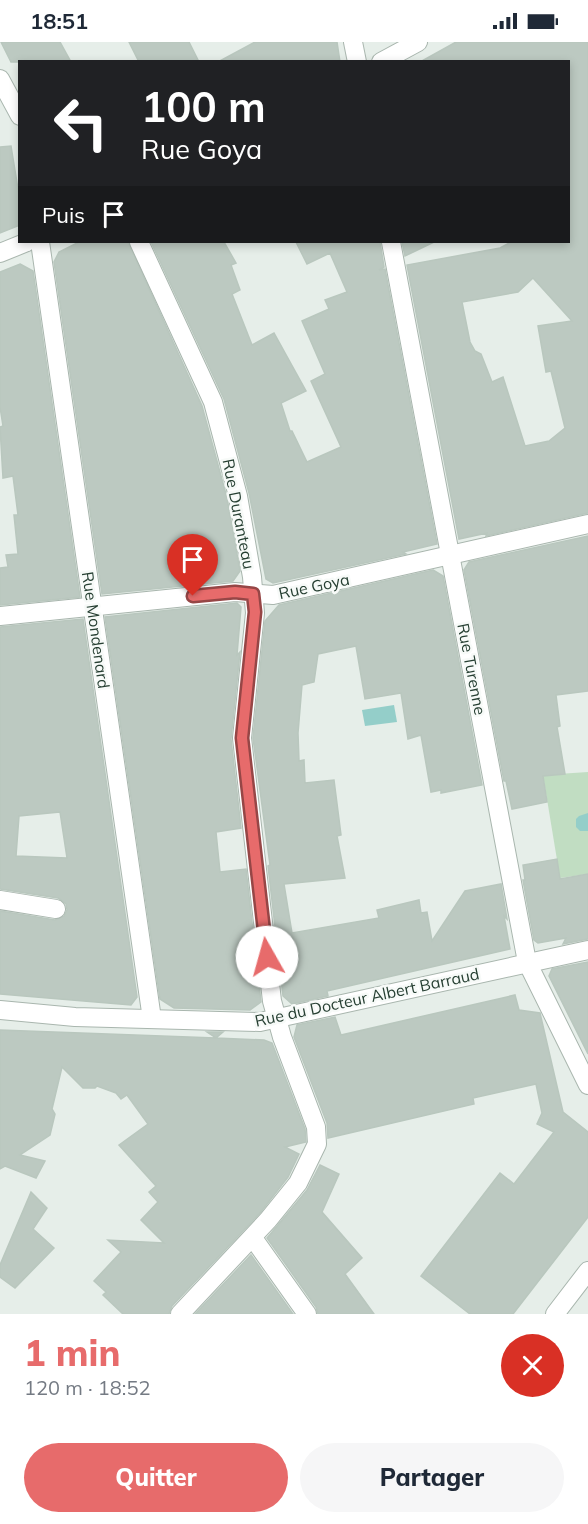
<!DOCTYPE html>
<html lang="fr">
<head>
<meta charset="utf-8">
<style>
  :root { --surface:#fff; --page:#f6f6f7; --text:#1f2937; --muted:#747a83; --accent:#e76b6b }
  body { margin:0; font-family:Mulish,sans-serif; background:var(--page); color:var(--text); height:100vh; display:flex; flex-direction:column; font-size:22px; white-space:nowrap }
  * { box-sizing:border-box; margin:0 }
  p { font-size:20px; color:var(--muted) }
  .icon { flex:none; width:33px; height:33px; fill:none; stroke:currentColor; stroke-width:2; stroke-linecap:round; stroke-linejoin:round }
  .map { position:relative; height:1272px; overflow:hidden }
  .details { display:flex; flex-direction:column; background:var(--surface); flex:1 }
  .details>* { flex:none }
  .banner { position:absolute; left:18px; top:18px; width:552px; height:183px; border-radius:0px; box-shadow:0 3px 9px #0003; background:#202124; color:#fff; overflow:hidden }
  .pin { position:absolute; display:grid; place-items:center; width:51px; height:51px; color:#fff; margin:-62px -26px; border-radius:50% 50% 50% 0; rotate:-45deg; box-shadow:0 0 6px #0007 }
  .pin .icon { rotate:45deg }
  .me { position:absolute; width:66px; margin:-33px; rotate:353deg; stroke-linejoin:round; filter:drop-shadow(0 0 4px #0008) }
  .turn { display:flex; align-items:center; gap:21px; height:126px; padding:0 24px; font-size:27px }
  .turn .icon { width:78px; height:78px; stroke-width:2.5 }
  .turn b { display:block; font-size:42px; line-height:51px }
  .then { display:flex; align-items:center; height:57px; padding:0 24px; background:#0003; gap:12px; font-size:22px }
  .round { display:grid; place-items:center; flex:none; width:63px; height:63px; border-radius:32px; background:var(--page) }
  .head { display:flex; align-items:center; justify-content:space-between; height:102px; padding:0 24px }
  h1 { font-size:36px; font-weight:800; line-height:45px; color:var(--accent) }
  .cta { display:flex; gap:12px; margin-top:auto; padding:12px 24px }
  .cta a { flex:1; height:69px; border-radius:36px; background:var(--accent); color:#fff; font-size:24px; font-weight:800; line-height:69px; text-align:center }
  .cta a+a { background:var(--page); color:var(--text) }
  .status { display:flex; justify-content:space-between; align-items:center; height:42px; padding:0 30px; background:var(--surface); direction:ltr }
  .status svg { height:16px; fill:currentColor }
  .map>svg:first-child { display:block }
</style>
</head>
<body>
<div class="status"><b>18:51</b><svg viewBox="0 0 49 12"><path d="M0 12V9h3v3zM5 12V6h3v6zM10 12V3h3v9zM15 12V0h3v12zM26 1h20v11H26zM47 4h2v5h-2z"/></svg></div>
<div class="map">
<svg width="588" height="1272" viewBox="0 0 588 1272">
  <rect width="100%" height="100%" fill="#e6eee9"/>
  <path fill="#c1ddc2" d="M588,730V832L560,836L543,733Z"/>
  <g fill="#94cec9">
    <path d="M394,663L397,680L365,684L362,668Z"/>
    <path d="M588,771V789H580L576,785V777L579,774Z"/>
  </g>
  <g fill="#bcc9c1" stroke="#b9c7be" stroke-width="1.5" fill-rule="evenodd">
    <path d="M1,0H60L71,20H11Z"/>
    <path d="M129,0H189L199,20H139Z"/>
    <path d="M255,0H337L340,20H218Z"/>
    <path d="M456,0H588V471L486,494L487,491L459,497L407,223L500,206L511,200H568V20H420ZM533,236L572,279L538,284L546,330L551,329L565,386L549,399L525,404L503,335L492,340L481,312L475,309L470,300L462,260L518,250Z"/>
    <path d="M11,104L20,159V183L0,191V105Z"/>
    <path d="M79,200H128L202,364L227,456L240,529L233,539L102,552L54,220L59,210Z"/>
    <path d="M151,200H224L236,221L231,223L240,248L232,252L252,303L274,291L306,349L281,361L290,389H292L307,420L341,405L311,339L325,332L302,279L329,267L325,258L347,250L330,211L307,222L296,200H380L384,225L379,228L385,227L437,502L403,510L406,512L273,541L266,537L249,451L224,357Z"/>
    <path d="M402,200H434L405,214Z"/>
    <path d="M20,222L33,229L80,555L0,563V526L8,525L6,513L18,512L14,473H18L13,434L3,436L0,385L3,384L0,365V230Z"/>
    <path d="M588,494V649L556,653L560,684L557,685L565,732L543,734L547,760L512,767L506,739H504L464,528L469,520Z"/>
    <path d="M433,528L443,534L482,743L441,751V748L431,750L421,693L408,697L401,651L365,657L356,604L318,612L314,640L302,643L298,691L299,719L304,718L305,741L334,738L341,793L337,794L345,836L284,842L292,891L379,876L377,868L419,858L421,871L427,870L432,899L465,849L501,842L507,877L504,874L510,907L327,949L328,954L292,962L283,954L268,824L270,823L253,696L265,579L279,563Z"/>
    <path d="M237,561L241,565L237,613L240,610L231,697L241,786L216,790L220,830L246,827L261,960L250,968L174,966L160,957L105,575Z"/>
    <path d="M83,577L137,955L131,963L0,952V869L55,878L64,874L67,868L66,862L58,856L0,847V585ZM60,770L67,816L16,814L19,774Z"/>
    <path d="M557,817L560,837L588,832V897L563,902L566,896L538,901L534,898L523,838H525L523,823Z"/>
    <path d="M588,920V1012L549,934L552,927Z"/>
    <path d="M515,953L519,968L540,971L563,1070L588,1090V1175L513,1272H470L421,1234L500,1131L514,1142L554,1090L537,1082L542,1071L536,1042L473,1056L474,1062L328,1096L327,1081L294,995L297,983L335,975L341,993Z"/>
    <path d="M0,988L216,996L207,990H223L216,996L264,998L272,1001L305,1087L306,1100L285,1105L299,1112L288,1135L260,1171L172,1264L169,1272H123L103,1253L106,1250L94,1239L121,1210L108,1198L164,1201L141,1178L158,1160L149,1150L156,1144L119,1103L148,1082L127,1053L121,1057L116,1051L97,1044L95,1046H83L62,1025L52,1067L55,1072L50,1093L20,1113L45,1119L36,1136L5,1124L0,1127Z"/>
    <path d="M320,1123L339,1132L322,1170L362,1216L345,1232L374,1272H318L316,1265L267,1196L307,1148Z"/>
    <path d="M31,1150L47,1166L33,1187L54,1206L15,1246L0,1235V1223Z"/>
    <path d="M251,1213L293,1272H195Z"/>
  </g>
  <g fill="none" stroke-linecap="round" stroke-linejoin="round">
    <defs>
      <g id="minor">
        <path d="M353,0L357,20"/>
        <path d="M381,20L418,0"/>
        <path d="M0,37L20,74"/>
        <path d="M40,200L152,977"/>
        <path d="M139,200L213,360L238,454L252,535L255,571L242,696L272,959L282,995L316,1085L317,1102L298,1141L268,1178L180,1272"/>
        <path d="M391,200L527,920L588,1043"/>
        <path d="M0,211L27,200"/>
        <path d="M0,574L235,550L273,553L588,482"/>
        <path d="M0,858L56,867"/>
        <path d="M0,968L75,975L260,980L588,908"/>
        <path d="M253,1196L307,1272"/>
        <path d="M555,1272L588,1229"/>
      </g>
    </defs>
    <use href="#minor" stroke="#a9b6ae" stroke-width="20"/>
    <use href="#minor" stroke="#fff" stroke-width="18"/>
  </g>
  <g fill="none" stroke-linecap="round" stroke-linejoin="round">
    <defs>
      <path id="route" d="M193,554L235,550L253,552L255,570L242,696L267,915"/>
    </defs>
    <use href="#route" stroke="#964646" stroke-width="15"/>
    <use href="#route" stroke="#e76b6b" stroke-width="10"/>
  </g>
  <g text-anchor="middle" dominant-baseline="central" stroke-width="5" stroke-linejoin="round" paint-order="stroke">
    <g font-size="16" fill="#263f32" stroke="#f7faf8">
      <text transform="translate(239 472) rotate(79)">Rue Duranteau</text>
      <text transform="translate(314 544) rotate(-12)">Rue Goya</text>
      <text transform="translate(96 588) rotate(82)">Rue Mondenard</text>
      <text transform="translate(472 627) rotate(79)">Rue Turenne</text>
      <text transform="translate(367 955) rotate(-12)">Rue du Docteur Albert Barraud</text>
    </g>
  </g>
</svg>
<div class="pin" style="left:193px;top:554px;background:#d93025"><svg class="icon" aria-label="arrive" viewBox="0 0 24 24"><path d="M6 21V4h12l-3 4 3 4H6"/></svg></div>
<svg class="me" style="left:267px;top:915px" viewBox="-20 -20 40 40"><circle r="19" fill="#fff"/><path d="M0-13L10 11 0 6-10 11z" fill="#e76b6b"/></svg>
<div class="banner">
<div class="turn"><svg class="icon" aria-label="left" viewBox="0 0 24 24"><path d="M17 20v-9H6M10 6l-5 5 5 5"/></svg><div><b>100 m</b>Rue Goya</div></div>
<div class="then">Puis<svg class="icon" aria-label="arrive" viewBox="0 0 24 24"><path d="M6 21V4h12l-3 4 3 4H6"/></svg></div>
</div>
</div>
<section class="details">
<div class="head"><div><h1>1 min</h1><p>120 m · 18:52</p></div><a class="round" style="background:#d93025;color:#fff"><svg class="icon" aria-label="close" viewBox="0 0 24 24"><path d="M6 6l12 12M18 6L6 18"/></svg></a></div>
<div class="cta"><a>Quitter</a><a>Partager</a></div>
</section>
</body>
</html>
